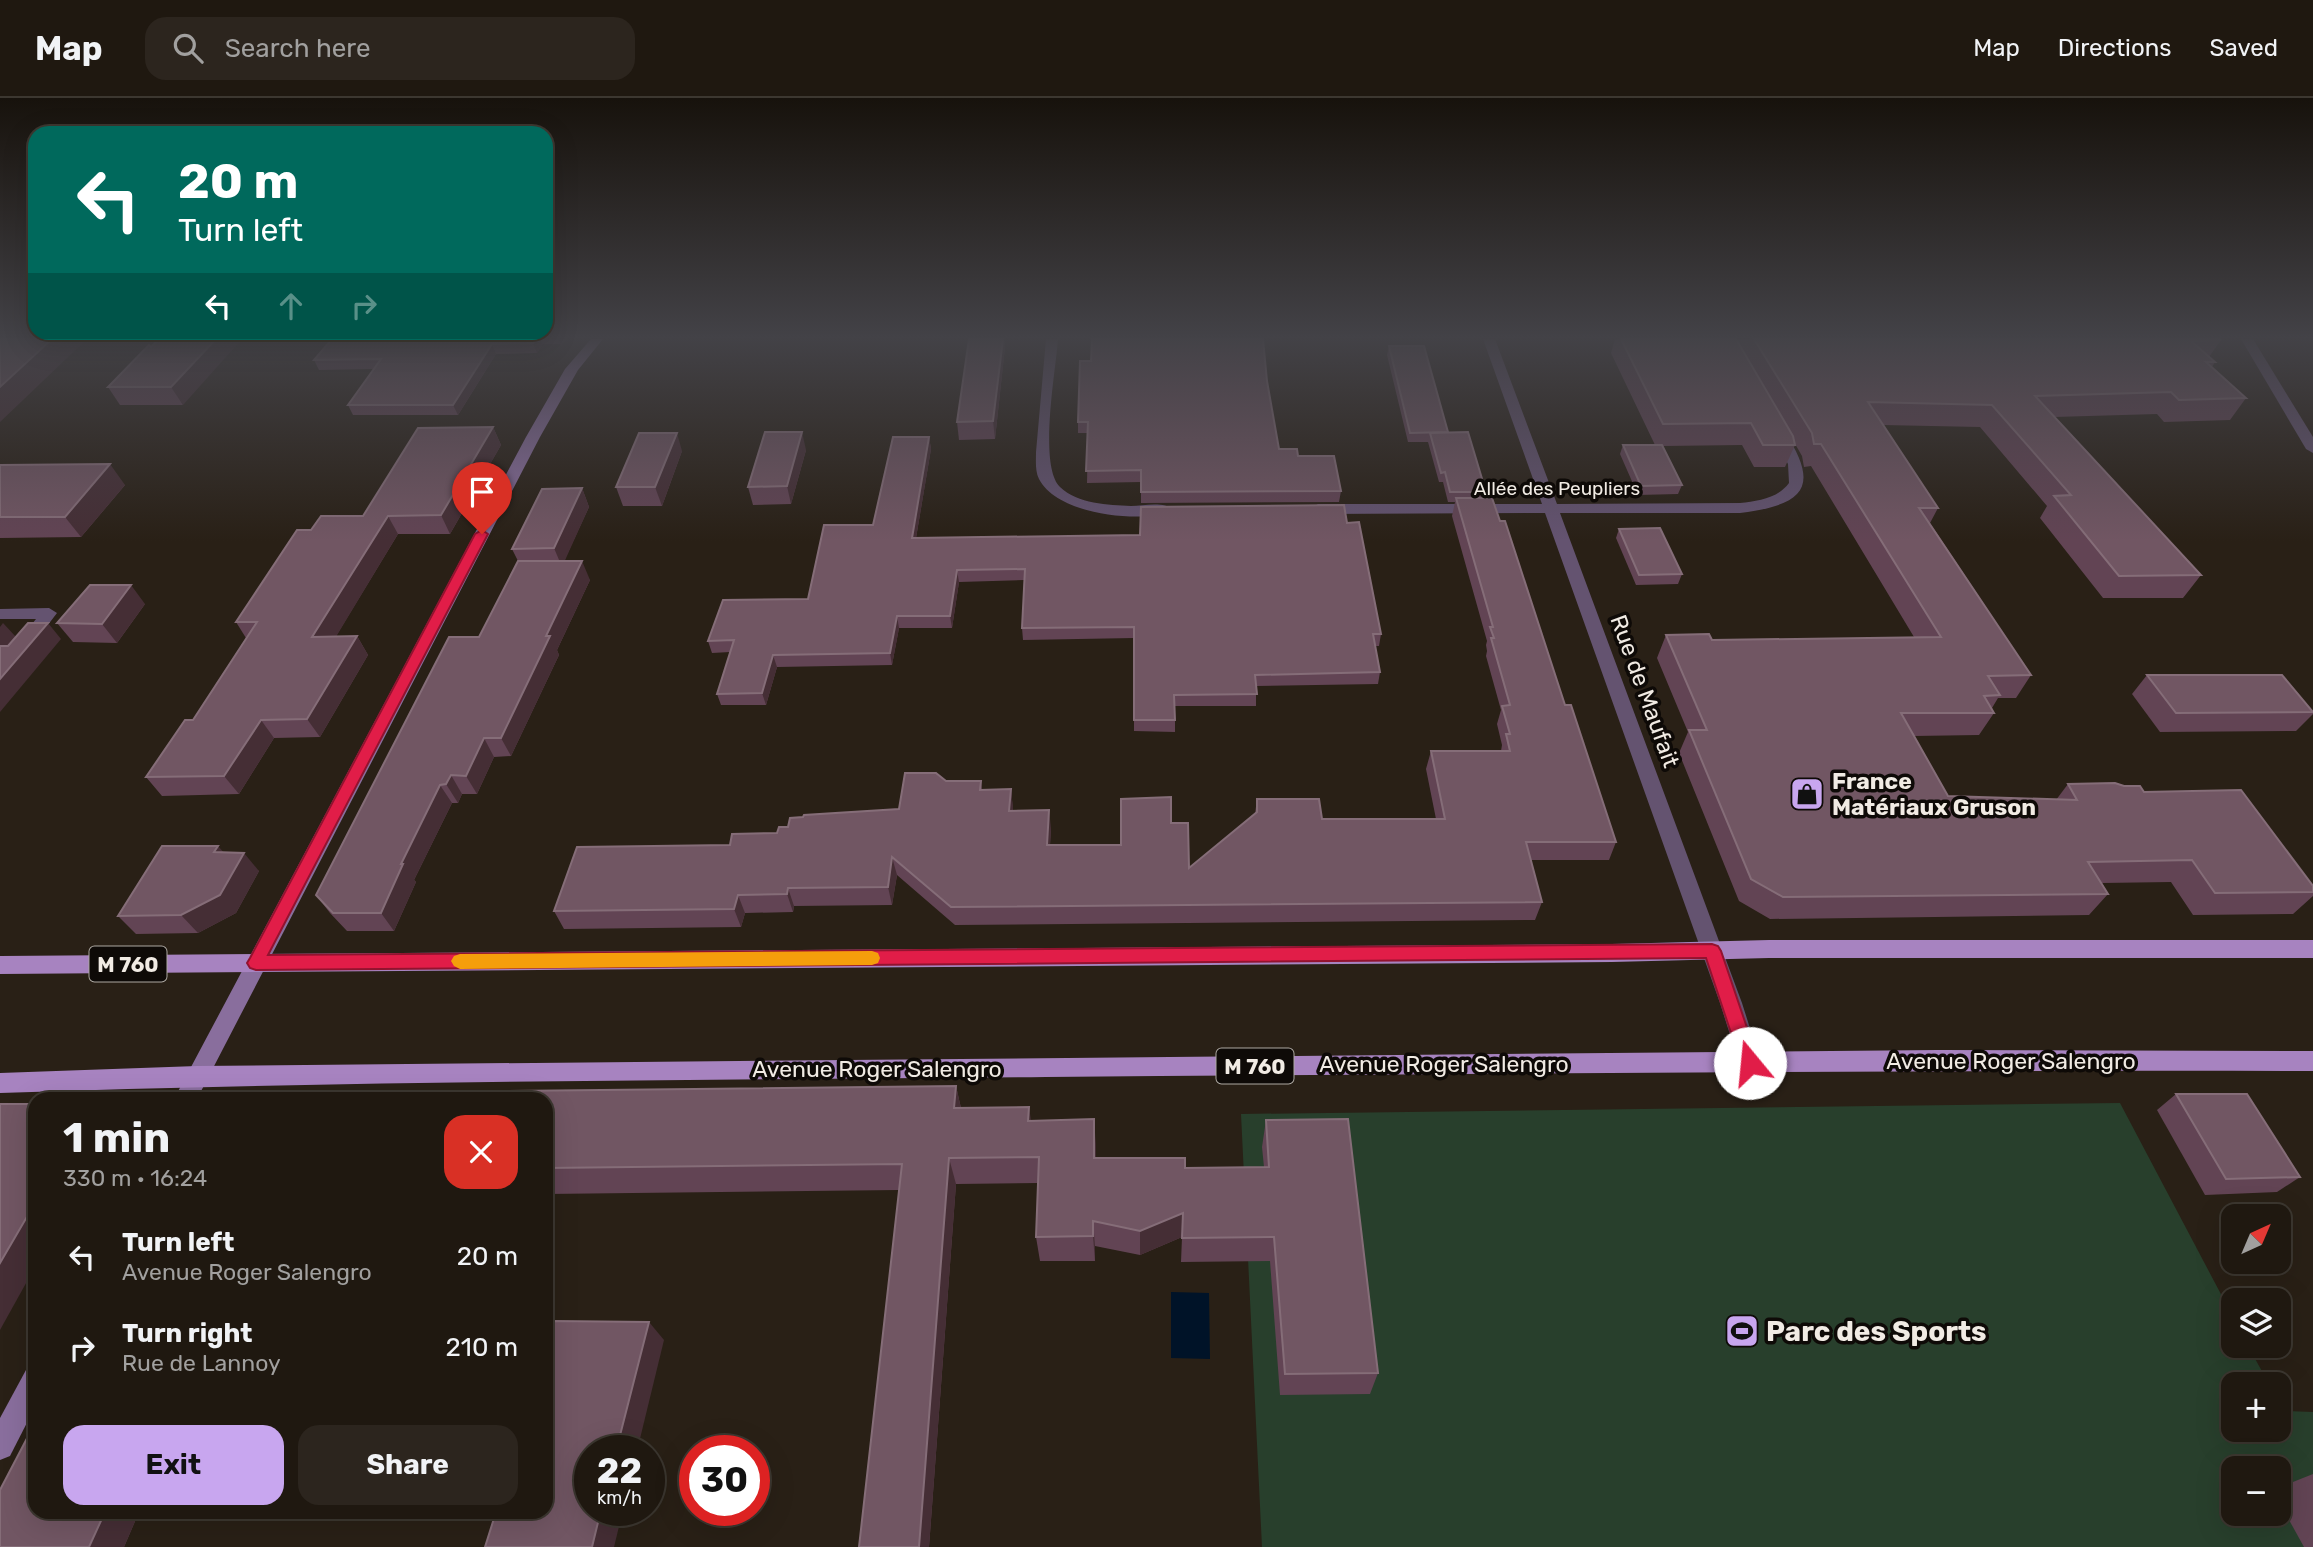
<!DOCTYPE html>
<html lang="en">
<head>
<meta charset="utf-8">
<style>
  :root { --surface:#1f1810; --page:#2c251e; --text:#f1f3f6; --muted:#a1a09f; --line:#3c3730; --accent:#c8a6ef }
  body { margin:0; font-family:Rubik,sans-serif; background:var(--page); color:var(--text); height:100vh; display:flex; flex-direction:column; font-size:26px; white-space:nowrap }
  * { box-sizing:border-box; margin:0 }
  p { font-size:23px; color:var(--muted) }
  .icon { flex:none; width:38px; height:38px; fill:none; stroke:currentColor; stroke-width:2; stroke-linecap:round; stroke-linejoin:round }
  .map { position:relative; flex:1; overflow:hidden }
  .panel { position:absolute; left:28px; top:994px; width:525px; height:427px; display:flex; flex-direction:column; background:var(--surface); border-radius:21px; box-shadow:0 7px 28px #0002,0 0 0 2px var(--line) }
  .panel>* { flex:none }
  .banner { position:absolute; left:28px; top:28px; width:525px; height:214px; border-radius:21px; box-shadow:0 7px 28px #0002,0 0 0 2px var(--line); background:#00695c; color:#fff; overflow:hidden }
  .needle { width:46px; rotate:44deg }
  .fabs { position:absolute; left:2221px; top:1106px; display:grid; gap:14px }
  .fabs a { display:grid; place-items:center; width:70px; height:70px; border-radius:14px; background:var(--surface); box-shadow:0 7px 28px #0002,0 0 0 2px var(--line); font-size:35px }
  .speed { position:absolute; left:574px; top:1337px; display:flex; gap:14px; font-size:35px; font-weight:700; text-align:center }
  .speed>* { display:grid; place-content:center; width:91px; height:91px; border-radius:50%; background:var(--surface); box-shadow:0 7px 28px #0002,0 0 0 2px var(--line); line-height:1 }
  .speed small { font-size:18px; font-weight:400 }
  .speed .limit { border:10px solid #d22; background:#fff; color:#111 }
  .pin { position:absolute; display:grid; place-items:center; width:60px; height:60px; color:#fff; margin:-72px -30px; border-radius:50% 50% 50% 0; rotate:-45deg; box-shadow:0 0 7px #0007 }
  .pin .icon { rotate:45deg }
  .me { position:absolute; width:77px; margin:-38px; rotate:343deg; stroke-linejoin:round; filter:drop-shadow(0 0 5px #0008) }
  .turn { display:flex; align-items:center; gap:24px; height:147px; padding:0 35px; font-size:32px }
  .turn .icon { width:91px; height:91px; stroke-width:2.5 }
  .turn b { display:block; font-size:49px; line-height:60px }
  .lanes { display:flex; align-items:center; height:66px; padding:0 35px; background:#0003; justify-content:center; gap:35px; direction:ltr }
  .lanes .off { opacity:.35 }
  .round { display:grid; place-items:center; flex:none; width:74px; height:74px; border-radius:21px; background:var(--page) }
  .headline { display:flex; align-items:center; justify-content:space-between; height:119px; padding:0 35px }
  h1 { font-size:42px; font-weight:700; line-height:52px }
  .action { display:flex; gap:14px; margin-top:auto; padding:14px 35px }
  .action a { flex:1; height:80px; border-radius:21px; background:var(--accent); color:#111; font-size:28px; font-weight:700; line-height:80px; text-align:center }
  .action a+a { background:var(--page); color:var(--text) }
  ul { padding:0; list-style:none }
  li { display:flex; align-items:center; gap:21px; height:91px; padding:0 35px }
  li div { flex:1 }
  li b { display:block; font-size:26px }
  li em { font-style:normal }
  header { display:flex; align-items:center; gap:42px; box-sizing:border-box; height:98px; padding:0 35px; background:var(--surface); border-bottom:2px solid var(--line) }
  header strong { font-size:33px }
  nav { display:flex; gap:38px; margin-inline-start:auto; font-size:24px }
  .search { width:490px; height:63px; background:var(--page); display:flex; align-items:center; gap:18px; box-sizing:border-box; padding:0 24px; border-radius:21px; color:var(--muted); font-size:26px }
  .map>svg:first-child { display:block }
</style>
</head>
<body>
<header>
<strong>Map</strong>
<div class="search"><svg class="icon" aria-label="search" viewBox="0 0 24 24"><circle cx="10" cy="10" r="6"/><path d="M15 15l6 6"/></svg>Search here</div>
<nav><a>Map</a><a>Directions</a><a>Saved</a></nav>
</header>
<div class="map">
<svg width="2313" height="1449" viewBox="0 0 2313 1449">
  <rect width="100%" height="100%" fill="#292016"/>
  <path fill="#283f2c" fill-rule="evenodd" d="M2120,1005L2233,1219V1248H2248L2269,1286H2233V1332H2278L2279,1305L2283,1313L2313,1314V1449H1262L1241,1016ZM2233,1370H2278V1416H2233Z"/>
  <path fill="#001328" d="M1171,1194L1209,1195L1210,1261L1171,1260Z"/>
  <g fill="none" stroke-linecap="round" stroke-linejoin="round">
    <g fill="#645370" fill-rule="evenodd">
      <path d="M1046,241H1058C1056,272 1038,367 1060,389C1078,406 1108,407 1131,408C1144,408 1164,403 1173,412L1170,415C1135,424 1058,417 1039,381C1035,373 1036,363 1036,354Z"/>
      <path d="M1483,241H1495L1557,406L1740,405C1758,403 1778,400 1789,385L1788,366L1772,336L1779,332L1784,333C1822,390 1803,407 1740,415H1560L1742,905L1761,965L1758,972L1750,975L1742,972L1739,965L1720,905L1545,415L1318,416L1310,411L1318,406H1542Z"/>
      <path d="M2241,241H2253L2313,339V355L2306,351Z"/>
      <path d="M49,510L57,515L31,549L25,551L17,545L36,521H0V511Z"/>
    </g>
    <g fill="#896e9d" fill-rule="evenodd">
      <path d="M591,241H603L578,272L540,339L197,1001H174L526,339L565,271Z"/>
      <path d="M35,1268V1309L10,1358L0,1362V1320L26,1272Z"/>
    </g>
    <g fill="#a783c0" fill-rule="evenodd">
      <path d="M1769,842H2313V860H1769L1612,864L0,876V858L1612,846Z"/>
      <path d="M1938,952L2313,953V973C1891,972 1468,976 1046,979C697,982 348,983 0,995V975L197,968Z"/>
    </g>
  </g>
  <g fill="#624454">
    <path d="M332,241H567L561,246H543L537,255L496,256L458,317H353L348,307L374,271L319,272L314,262Z"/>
    <path d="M969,241H1004L1005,249L995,341L959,342L957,324Z"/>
    <path d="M1615,241H2219L2221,242L2209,259L2215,264L2212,269L2246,300L2230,322L2164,324L2157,316L2054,319L2201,477L2183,500H2103L2040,420L2047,408L1980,329L1883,327L1938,410L1930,425L2031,577L2016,600H1998L1992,610L1994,615L1979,637L1914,638L1948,698L2056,702L2068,686L2124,688L2144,694L2313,788V798L2293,816L2193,817L2171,784L2102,785L2108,796L2089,817L1770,821L1739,803L1679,655L1688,634L1657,560L1666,537L1712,542L1914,539L1811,368L1804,369L1802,358L1794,344L1795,347L1785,369H1754L1742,347L1663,348L1682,387L1678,396L1638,397L1620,356L1623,347H1655L1611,255Z"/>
    <path d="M1389,248L1448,334L1486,394L1485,400L1500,423L1565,607L1616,744L1609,762H1531L1542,804L1535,822L955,827L897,777L892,807L794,808L793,814L745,815L741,829L564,831L554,813L730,747L777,735L803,719L899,711L946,683H981L982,692L1011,691L1013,713L1051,730L1050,747H1121L1171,725L1189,770L1255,716L1257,701L1322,721H1436L1426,671L1431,653H1501L1502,647L1497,626L1501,612L1486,558L1487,553L1486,547L1487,543L1452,418L1455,404H1448L1443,384H1439L1428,344H1408L1387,257Z"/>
    <path d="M151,249L183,307H120L108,289Z"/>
    <path d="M1267,283L1279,351L1298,358L1341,393L1339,404L1141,405V384L1087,385L1088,335H1078V324Z"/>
    <path d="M493,329L501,347L450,436H398L336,538H357L368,557L320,639L274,640L239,696L162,698L146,679L193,622L246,540L236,524L311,432L363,418Z"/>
    <path d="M929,339L931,351L916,440L1140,437L1347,425L1381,536L1379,548H1375L1380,574L1378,586L1256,588V608H1175V634L1134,633V540L1023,542L1022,530L1024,482L959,484L952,530H899L892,567L777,569L766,607H721L717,596L730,554L712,555L708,543L808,501L873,427Z"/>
    <path d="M806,352L791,406L753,407L748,389Z"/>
    <path d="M682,353L662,408H623L616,389Z"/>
    <path d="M0,367L125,387L81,439L0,440Z"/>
    <path d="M582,390L589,409L564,463L590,482L557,552L559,557L511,658L494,659L477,696H462L458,705H452L414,782L416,784L394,833H347L330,815L316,797L479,539L518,463L512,451Z"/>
    <path d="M1619,431L1682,476L1678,486L1636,487L1616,440Z"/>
    <path d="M145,506L117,545L73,544L57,525Z"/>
    <path d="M2147,577L2313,613V616L2296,633L2160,634L2132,596Z"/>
    <path d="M224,754L259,773L236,815L198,835L136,836L118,818Z"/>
    <path d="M956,988L961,1010L1032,1023L1094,1021L1096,1060L1185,1070L1264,1069L1262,1049L1266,1022L1378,1275L1370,1296L1280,1297L1270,1163L1181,1164L1182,1139L1140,1157L1095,1148V1163H1040L1036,1139L1038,1085L956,1086L929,1449H859L899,1092L546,1096V1001Z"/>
    <path d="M2176,996L2300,1079L2277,1094L2205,1097L2157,1012Z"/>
    <path d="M2313,1376V1449H2304L2278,1402V1390Z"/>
    <path d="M35,1414H314L313,1417L136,1421L124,1449H0Z"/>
  </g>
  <g fill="#452e35">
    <path d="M52,241H87L0,324V289Z"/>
    <path d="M216,241H242L183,307L171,289Z"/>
    <path d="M536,241H540L543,246L537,255L533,245Z"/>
    <path d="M558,241H567L561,246Z"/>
    <path d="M1003,241H1004L1005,249L995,341L993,323Z"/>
    <path d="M492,246L496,256L458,317L453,307Z"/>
    <path d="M493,329L501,347L450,436L441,417Z"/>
    <path d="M802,334L806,352L791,406L787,388Z"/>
    <path d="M677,335L682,353L662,408L655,389Z"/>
    <path d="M929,339L931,351L914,452L912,440Z"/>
    <path d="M110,366L125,387L81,439L65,419Z"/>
    <path d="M582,390L589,409L562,469L554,450Z"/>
    <path d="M388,418L398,436L325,557L312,539Z"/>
    <path d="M582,463L590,482L557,552L559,557L511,658L501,640L546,538Z"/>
    <path d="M957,472L959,484L952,530L950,518Z"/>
    <path d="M131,487L145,506L117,545L102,526Z"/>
    <path d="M897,518L899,530L892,567L890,555Z"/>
    <path d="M3,525L17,540L4,557L0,552V529Z"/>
    <path d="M48,525L61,541L0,614V581Z"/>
    <path d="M357,538L368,557L320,639L307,621Z"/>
    <path d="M773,557L777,569L766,607L762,595Z"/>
    <path d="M261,622L274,640L239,696L224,678Z"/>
    <path d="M484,640L494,659L477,696L466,678Z"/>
    <path d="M451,677L462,696L458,705L446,686Z"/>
    <path d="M440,687L452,705L414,782L416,784L394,833L381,815L401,766Z"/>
    <path d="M1011,691L1013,710L1011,731L1009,713Z"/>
    <path d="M1049,712L1051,730L1049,765L1047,747Z"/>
    <path d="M218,748L234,766L214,754Z"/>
    <path d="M244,755L259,773L236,815L198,835L181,817Z"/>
    <path d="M892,759L897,777L892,807L888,789Z"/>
    <path d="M788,790L794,808L793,814L787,796Z"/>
    <path d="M738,797L745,815L741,829L734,811Z"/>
    <path d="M956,988L962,1015L954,1010Z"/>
    <path d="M1029,1009L1033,1036L1028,1023Z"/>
    <path d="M1094,1021L1096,1048V1086L1094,1060Z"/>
    <path d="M949,1060L956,1086L929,1449H919Z"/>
    <path d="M35,1105V1169L0,1232V1165Z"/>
    <path d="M1183,1115L1182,1139L1140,1157V1133Z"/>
    <path d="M1093,1123L1095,1148V1163L1093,1138Z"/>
    <path d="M649,1224L664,1242L637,1353H616Z"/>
    <path d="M601,1412H623L614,1449H592Z"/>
    <path d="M105,1414H118L136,1421L124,1449H89Z"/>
  </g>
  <g fill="#715663" stroke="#856d78" stroke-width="2">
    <path d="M0,241H52L0,289Z"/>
    <path d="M159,241H216L171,289H108L149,247L151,249Z"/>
    <path d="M332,241H536L533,245L492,246L453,307H348L381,261L314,262Z"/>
    <path d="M969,241H1003L993,323L957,324Z"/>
    <path d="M1092,241H1263L1267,283L1279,351H1297L1298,358H1334L1341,393L1141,394V372L1086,373L1088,324H1078L1080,263H1091Z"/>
    <path d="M1621,241H1736L1793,338L1795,347H1763L1751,325L1663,326Z"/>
    <path d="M1754,241H2219L2221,242L2191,243L2215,264H2206L2246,300L2179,302L2171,294L2035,298L2201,477L2119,478L2054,398L2071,397L1992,307L1868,304L1938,410H1919L2031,577L1988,578L2000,597L1984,598L1994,615H1901L1948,698L2077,702L2068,686L2115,685L2124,688H2140L2144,694L2241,692L2313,788V794L2215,795L2192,762L2088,764L2108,796L1783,799L1751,781L1689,632H1707L1666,537L1709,536L1712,542L1941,539L1821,346H1814L1812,335Z"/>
    <path d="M1389,248H1424L1448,334L1410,335Z"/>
    <path d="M493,329L441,417L388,418L312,539L357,538L307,621L261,622L224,678L146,679L185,622H193L257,524H236L297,432H311L321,418H363L418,330Z"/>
    <path d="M765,334H802L787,388L748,389Z"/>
    <path d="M1468,334L1486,394H1450L1445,374L1441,375L1430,335Z"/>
    <path d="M639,335H677L655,389H616Z"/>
    <path d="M893,339H929L912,440L1140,437L1141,409L1344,407L1347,425L1359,424L1381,536H1373L1380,574L1255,577L1257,596L1174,597L1175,622H1134V529L1022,530L1025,471L957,472L950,518H897L890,555L773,557L762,595L717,596L734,542L708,543L723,502L808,501L824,427H873Z"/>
    <path d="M1623,347H1662L1682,387L1641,388Z"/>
    <path d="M110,366L65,419H0V367Z"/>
    <path d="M582,390L554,450L512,451L542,391Z"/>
    <path d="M1456,400H1492L1500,423H1505L1565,607H1571L1616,744H1526L1542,804L951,809L892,759L888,789L788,790L787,796L738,797L734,811L554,813L577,749L730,747L732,736L777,735L779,729H788L790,720L803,719L804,717L899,711L905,675H936L946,683H981L980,692L1011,691L1009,713L1049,712L1047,747H1121V701L1171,699V725H1188L1189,770L1257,714V701H1319L1322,721H1445L1431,653H1510L1506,636H1510L1502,608L1510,607L1491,540H1494L1490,529H1493Z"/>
    <path d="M1660,430L1682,476L1639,477L1619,431Z"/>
    <path d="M518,463H582L546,538H550L501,640H484L466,678L451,677L446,686L440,687L401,766H403L381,815H333L316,797L449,539H479Z"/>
    <path d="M90,487H131L102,526L57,525Z"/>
    <path d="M28,525H48L0,581V548H8Z"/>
    <path d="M2147,577H2282L2313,614L2176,615Z"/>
    <path d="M162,748H218L214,754L244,755L220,797L181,817L118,818Z"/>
    <path d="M956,988L954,1010L1029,1009L1028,1023L1094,1021V1060H1185V1070L1269,1069L1266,1022L1348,1021L1378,1275L1285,1276L1274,1139L1182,1140L1183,1115L1140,1133L1093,1123V1138L1036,1139L1039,1059L949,1060L919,1449H859L902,1066L546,1070V1001H241L243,996Z"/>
    <path d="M2176,996H2247L2300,1079L2226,1081Z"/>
    <path d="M0,1006H35V1105L0,1165Z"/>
    <path d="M554,1223L649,1224L616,1353H590V1412H601L592,1449H485L496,1414H546V1249Z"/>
    <path d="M35,1325V1414H105L89,1449H0V1392Z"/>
  </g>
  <linearGradient id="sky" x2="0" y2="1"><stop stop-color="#17120c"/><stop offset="0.54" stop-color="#434247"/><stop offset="1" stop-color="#434247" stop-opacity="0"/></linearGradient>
  <rect width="2313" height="443" fill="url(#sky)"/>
  <path fill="#e11d48" stroke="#92132f" stroke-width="2" d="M482,432L488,436L268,857L1712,846L1718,848L1721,853L1759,965L1756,971L1750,973L1743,971L1706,860L256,872L250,870L247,865L250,860L475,436Z"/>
  <path fill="#f59e0b" d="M872,853L878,855L880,860L878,865L872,867L460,871L454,868L451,863L454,858L460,856Z"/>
  <defs>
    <symbol id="shop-square" viewBox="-11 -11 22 22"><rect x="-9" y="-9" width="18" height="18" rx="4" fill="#c8a6ef" stroke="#0e0a07"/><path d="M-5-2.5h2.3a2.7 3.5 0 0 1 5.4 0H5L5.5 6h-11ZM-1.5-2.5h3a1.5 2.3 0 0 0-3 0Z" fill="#111"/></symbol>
    <symbol id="stadium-square" viewBox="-11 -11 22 22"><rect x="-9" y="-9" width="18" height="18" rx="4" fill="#c8a6ef" stroke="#0e0a07"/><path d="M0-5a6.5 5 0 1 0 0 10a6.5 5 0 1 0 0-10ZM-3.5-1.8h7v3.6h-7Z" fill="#111"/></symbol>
  </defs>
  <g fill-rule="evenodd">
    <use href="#shop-square" x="1788" y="677" width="38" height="38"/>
    <use href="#stadium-square" x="1723" y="1214" width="38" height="38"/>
  </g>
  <g text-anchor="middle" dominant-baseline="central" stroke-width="7" stroke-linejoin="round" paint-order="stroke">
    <g font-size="19" fill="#f1ebe4" stroke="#0e0a07">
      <text x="1557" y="390">Allée des Peupliers</text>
    </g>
    <g fill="#0e0a07" stroke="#ada8a2" stroke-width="2">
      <rect x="89.5" y="848.5" width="77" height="35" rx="5"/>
      <rect x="1216.5" y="950.5" width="77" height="35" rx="5"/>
    </g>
    <g font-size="21" font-weight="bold" fill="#f1ebe4">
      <text x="128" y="866">M 760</text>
      <text x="1255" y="968">M 760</text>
    </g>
    <g font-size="23" fill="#f1ebe4" stroke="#0e0a07">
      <text transform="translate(1645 593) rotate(70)">Rue de Maufait</text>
      <text x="2011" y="963">Avenue Roger Salengro</text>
      <text x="1444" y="966">Avenue Roger Salengro</text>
      <text x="877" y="971">Avenue Roger Salengro</text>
    </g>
    <g font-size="23" font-weight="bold" fill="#f1ebe4" stroke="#0e0a07" text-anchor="start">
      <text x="1832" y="683">France<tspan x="1832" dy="26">Matériaux Gruson</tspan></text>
    </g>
    <g font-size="28" font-weight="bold" fill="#f1ebe4" stroke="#0e0a07" text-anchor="start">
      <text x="1766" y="1233">Parc des Sports</text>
    </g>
  </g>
</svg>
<div class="fabs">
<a><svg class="needle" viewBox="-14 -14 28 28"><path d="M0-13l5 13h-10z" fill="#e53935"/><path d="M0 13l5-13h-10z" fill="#a1a09f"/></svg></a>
<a><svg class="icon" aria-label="layers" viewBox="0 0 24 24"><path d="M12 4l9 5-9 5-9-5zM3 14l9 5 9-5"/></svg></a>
<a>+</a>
<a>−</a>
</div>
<div class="speed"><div>22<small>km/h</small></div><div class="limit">30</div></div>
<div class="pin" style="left:482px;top:436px;background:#d93025"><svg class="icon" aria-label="arrive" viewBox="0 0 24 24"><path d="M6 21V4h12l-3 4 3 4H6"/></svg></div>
<svg class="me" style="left:1750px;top:965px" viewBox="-20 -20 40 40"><circle r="19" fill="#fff"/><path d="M0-13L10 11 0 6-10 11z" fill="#e11d48"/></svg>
<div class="banner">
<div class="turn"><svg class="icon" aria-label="left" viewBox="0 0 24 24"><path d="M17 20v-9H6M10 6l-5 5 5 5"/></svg><div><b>20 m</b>Turn left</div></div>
<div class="lanes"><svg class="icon" aria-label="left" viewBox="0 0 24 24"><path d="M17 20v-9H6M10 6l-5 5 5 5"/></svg><svg class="icon off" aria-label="ahead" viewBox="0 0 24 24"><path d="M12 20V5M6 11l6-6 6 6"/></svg><svg class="icon off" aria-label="right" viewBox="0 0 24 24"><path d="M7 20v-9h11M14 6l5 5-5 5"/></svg></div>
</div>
<section class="panel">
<div class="headline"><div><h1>1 min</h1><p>330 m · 16:24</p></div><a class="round" style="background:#d93025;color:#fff"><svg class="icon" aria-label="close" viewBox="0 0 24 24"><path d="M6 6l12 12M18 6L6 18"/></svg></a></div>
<ul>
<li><svg class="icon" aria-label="left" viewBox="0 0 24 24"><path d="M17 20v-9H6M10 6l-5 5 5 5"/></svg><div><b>Turn left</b><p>Avenue Roger Salengro</p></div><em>20 m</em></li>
<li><svg class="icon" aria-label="right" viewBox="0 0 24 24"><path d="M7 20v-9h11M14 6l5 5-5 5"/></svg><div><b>Turn right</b><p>Rue de Lannoy</p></div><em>210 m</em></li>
</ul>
<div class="action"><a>Exit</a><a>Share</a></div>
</section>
</div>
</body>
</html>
